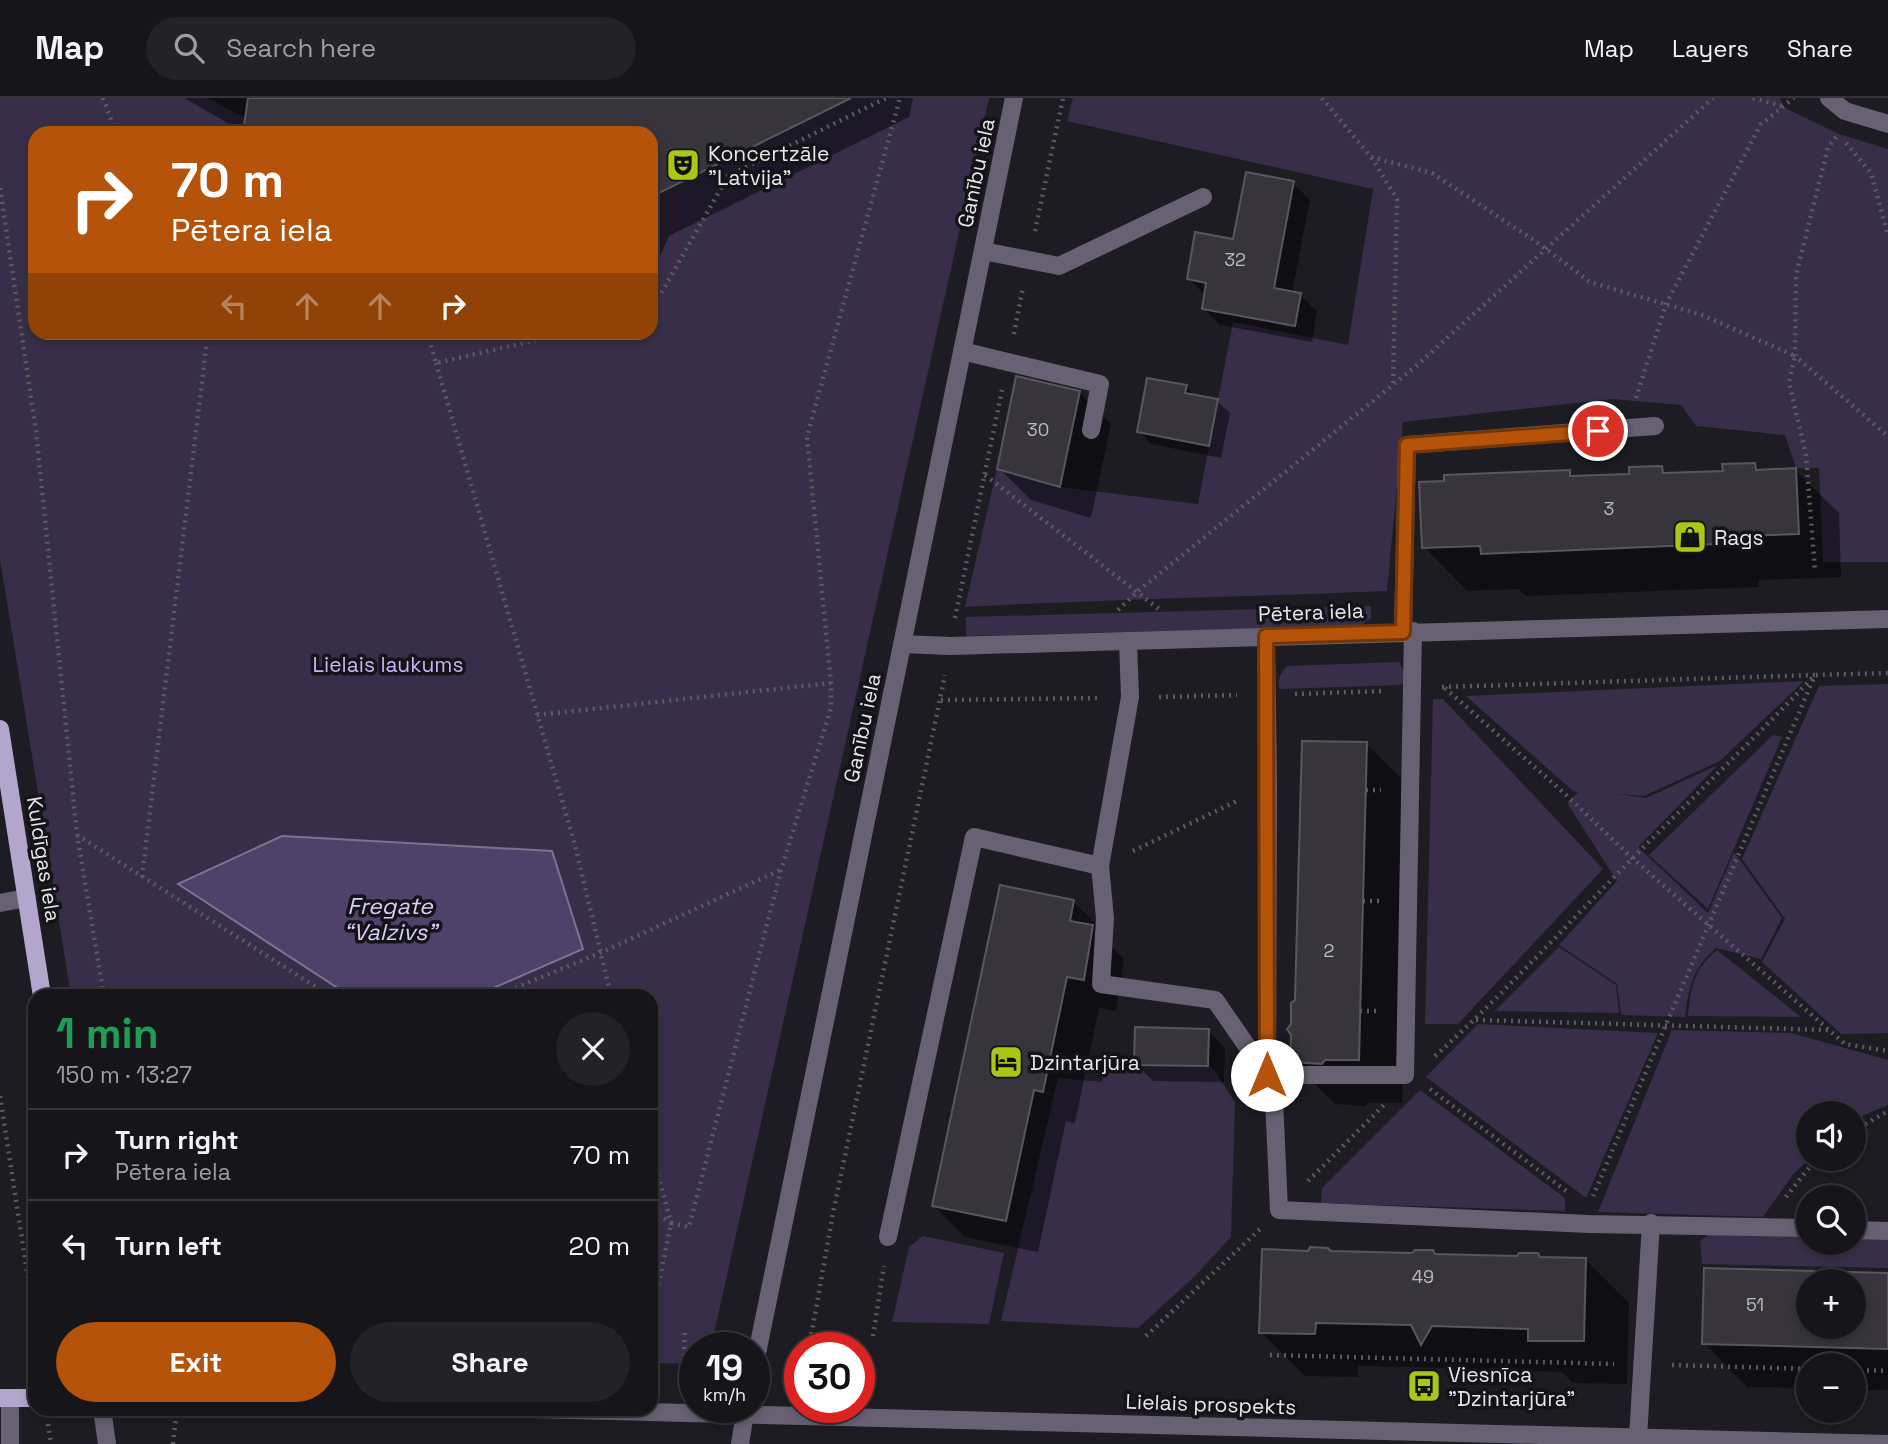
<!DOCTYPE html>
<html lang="en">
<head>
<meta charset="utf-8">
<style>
  :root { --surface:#16151a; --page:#232227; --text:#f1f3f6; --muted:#9e9fa2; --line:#353439; --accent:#b45309 }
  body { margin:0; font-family:"Space Grotesk",sans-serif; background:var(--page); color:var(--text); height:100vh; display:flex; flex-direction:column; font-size:26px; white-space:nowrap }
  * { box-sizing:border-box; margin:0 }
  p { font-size:23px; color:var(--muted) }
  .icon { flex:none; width:38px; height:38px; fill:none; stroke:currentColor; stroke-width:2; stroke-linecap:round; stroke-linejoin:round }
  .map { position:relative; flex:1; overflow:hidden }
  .details { position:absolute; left:28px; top:891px; width:630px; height:427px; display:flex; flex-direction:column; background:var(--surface); border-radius:21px; box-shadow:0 4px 10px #0003,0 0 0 2px var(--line) }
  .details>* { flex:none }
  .top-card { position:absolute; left:28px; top:28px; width:630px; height:214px; border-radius:21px; box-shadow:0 4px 10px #0003,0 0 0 2px var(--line); background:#b45309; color:#fff; overflow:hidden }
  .fabs { position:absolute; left:1796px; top:1003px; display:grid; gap:14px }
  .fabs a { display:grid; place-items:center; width:70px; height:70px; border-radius:50%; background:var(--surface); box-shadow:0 4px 10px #0003,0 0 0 2px var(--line); font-size:35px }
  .speed { position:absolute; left:679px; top:1234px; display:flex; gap:14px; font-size:35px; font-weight:700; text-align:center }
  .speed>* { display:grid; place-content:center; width:91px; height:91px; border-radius:50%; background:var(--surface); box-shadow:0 4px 10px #0003,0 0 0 2px var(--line); line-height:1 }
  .speed small { font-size:18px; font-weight:400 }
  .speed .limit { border:10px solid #d22; background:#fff; color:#111 }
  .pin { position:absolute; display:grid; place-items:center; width:60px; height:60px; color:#fff; margin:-30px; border:4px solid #fff; border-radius:50%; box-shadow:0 2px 7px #0007 }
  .me { position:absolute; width:77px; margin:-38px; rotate:0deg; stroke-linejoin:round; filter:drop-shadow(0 0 5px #0008) }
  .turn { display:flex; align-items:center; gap:24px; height:147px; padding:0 28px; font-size:32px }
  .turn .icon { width:91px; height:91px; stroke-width:2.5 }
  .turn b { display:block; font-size:49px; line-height:60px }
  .lanes { display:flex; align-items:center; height:66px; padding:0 28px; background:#0003; justify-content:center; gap:35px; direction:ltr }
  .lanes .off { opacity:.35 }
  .round { display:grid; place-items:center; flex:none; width:74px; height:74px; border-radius:37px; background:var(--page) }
  .head { display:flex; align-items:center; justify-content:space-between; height:119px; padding:0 28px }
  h1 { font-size:42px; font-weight:700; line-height:52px; color:#1e9e55 }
  .button { display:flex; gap:14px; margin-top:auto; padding:14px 28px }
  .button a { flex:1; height:80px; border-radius:42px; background:var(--accent); color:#fff; font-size:28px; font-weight:700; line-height:80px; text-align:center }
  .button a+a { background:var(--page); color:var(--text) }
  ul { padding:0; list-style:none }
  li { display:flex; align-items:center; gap:21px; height:91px; padding:0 28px; border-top:2px solid var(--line) }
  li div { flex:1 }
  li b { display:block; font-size:26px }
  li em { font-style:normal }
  header { display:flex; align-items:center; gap:42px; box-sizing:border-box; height:98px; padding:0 35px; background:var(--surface); border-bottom:2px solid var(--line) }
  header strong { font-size:33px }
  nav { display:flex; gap:38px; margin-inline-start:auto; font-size:24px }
  .search { width:490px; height:63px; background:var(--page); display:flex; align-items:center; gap:18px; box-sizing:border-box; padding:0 24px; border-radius:38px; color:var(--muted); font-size:26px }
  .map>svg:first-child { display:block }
</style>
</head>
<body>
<header>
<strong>Map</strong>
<div class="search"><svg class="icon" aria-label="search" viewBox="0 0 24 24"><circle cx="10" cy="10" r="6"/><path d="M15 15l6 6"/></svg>Search here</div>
<nav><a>Map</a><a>Layers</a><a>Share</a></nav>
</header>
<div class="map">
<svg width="1888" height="1346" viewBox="0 0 1888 1346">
  <rect width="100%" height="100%" fill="#1d1c22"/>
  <g fill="#382e4a">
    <path d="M0,0H208L245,20L243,35H35V234H651V99L851,0H989L711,1249L695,1250V1266L651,1265V898H71L0,461Z"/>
    <path d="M1073,0H1780L1783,9L1839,36L1888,51V464H1823L1819,370H1796L1785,337L1696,328L1681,307L1613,301L1403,324L1387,493C1246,499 1106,501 965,509L997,371L1060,389L1198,406L1233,224L1348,247L1373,91L1067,23Z"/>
    <path d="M1371,508V520L1360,528L966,538V519Z"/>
    <path d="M1399,564L1405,575V583L1401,587L1280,591C1276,583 1281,574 1287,568Z"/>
    <path d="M1804,583L1720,663L1644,698L1617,696L1646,700L1718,667L1638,749L1708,815L1734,754L1782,820L1761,861L1716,850C1692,871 1689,889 1685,919L1621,917L1617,886L1559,847L1617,783L1567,705L1578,694L1573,693L1466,598Z"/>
    <path d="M1888,586V935L1841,936L1762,864L1785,821L1742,761L1819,588Z"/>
    <path d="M1433,601H1443L1603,771L1458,926H1425Z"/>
    <path d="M1773,637L1782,639L1708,811L1649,757Z"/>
    <path d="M1559,849L1616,887L1619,915L1495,913Z"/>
    <path d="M1717,852L1801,919L1688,918C1691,888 1693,872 1717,852Z"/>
    <path d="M1478,926L1658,935L1586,1100L1426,979Z"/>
    <path d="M1672,932L1791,935L1888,962V1007L1864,1017L1853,1025V1015H1808V1060L1810,1061L1794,1075L1763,1119L1598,1114Z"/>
    <path d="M1105,964L1212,969L1235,1004L1231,1139L1195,1178L1138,1230L1001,1223L1058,980L1102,984Z"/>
    <path d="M1420,992L1565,1100V1113L1321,1105L1322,1090Z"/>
    <path d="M1710,1136L1808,1138V1144H1853V1139L1888,1140V1170L1702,1166L1700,1143Z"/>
    <path d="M923,1138L1004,1155L989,1226L892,1224L909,1149Z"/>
  </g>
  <path fill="#4f4169" stroke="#7d7390" stroke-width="2" d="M282,738L552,753L583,851L475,898H350L178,786Z"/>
  <g fill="#0007" fill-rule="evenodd">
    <path d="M184,0H913L909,19L669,138L651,178V35H245Z"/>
    <path d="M1293,85L1310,102L1292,195L1300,197L1317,213L1312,244L1220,227L1203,210L1206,198L1188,180L1235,143Z"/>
    <path d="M1186,289L1195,298L1217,303L1230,315L1221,360L1151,346L1139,333Z"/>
    <path d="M1079,294L1111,326L1091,420L1031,402L999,370Z"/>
    <path d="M1755,367L1761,373L1795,372L1839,415L1841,479L1759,482V489L1526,498L1518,491L1467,493L1424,449L1569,373L1575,380L1631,378L1661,370L1668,376L1724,375Z"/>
    <path d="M1366,646L1410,689L1402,1005H1369L1365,1008L1335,1006L1291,963L1292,926L1297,903Z"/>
    <path d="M1001,789L1074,804L1106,836L1104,841L1124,861L1116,913L1099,910L1075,1025L1066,1023L1038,1154L965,1139L933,1107Z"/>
    <path d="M1209,933L1225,950L1224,984L1153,983L1136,966Z"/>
    <path d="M1331,1155L1585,1161L1629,1205L1627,1286L1573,1285L1562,1274L1476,1271L1465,1289L1446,1270L1358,1268V1279L1305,1278L1261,1234Z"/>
    <path d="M1705,1172L1888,1177V1292H1853V1267H1808V1290L1747,1289L1704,1245ZM1808,1183H1853V1228H1808Z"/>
  </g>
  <g fill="#37353b" stroke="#59575e" stroke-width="2" fill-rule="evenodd">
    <path d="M248,0H851L651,99V35H243Z"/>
    <path d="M1246,74L1294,83L1274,190L1301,195L1295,228L1202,211L1206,185L1187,181L1195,134L1233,141Z"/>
    <path d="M1016,278L1080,293L1060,389L997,371Z"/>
    <path d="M1147,280L1187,287L1185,295L1218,301L1209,348L1137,334Z"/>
    <path d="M1755,365L1756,372L1796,370L1799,436L1716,439V446L1481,456L1480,448L1422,450L1419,384L1444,383V377L1570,372V378L1629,376V369L1662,368L1663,375L1723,373L1722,366Z"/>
    <path d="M1302,643L1367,644L1359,962H1325L1322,966L1290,964L1291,937L1287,931L1291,926V905L1295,902Z"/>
    <path d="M1000,787L1074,802L1070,823L1093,827L1084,882L1067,879L1043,994L1034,992L1006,1123L932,1108Z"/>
    <path d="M1135,929L1209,931L1208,968L1134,967Z"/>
    <path d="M1310,1149L1328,1150L1331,1153L1412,1155L1415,1152H1433L1435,1156L1517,1158L1519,1155H1538L1540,1159L1586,1160L1584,1243H1528V1231L1432,1228L1421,1247L1411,1227L1316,1225L1315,1236L1259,1235L1262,1151L1308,1153Z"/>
    <path d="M1704,1170L1888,1175V1251L1702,1246ZM1808,1183H1853V1228H1808Z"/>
  </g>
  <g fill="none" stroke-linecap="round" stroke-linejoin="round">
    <g stroke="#5c5b60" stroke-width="4.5" stroke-dasharray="2 5" stroke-linecap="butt">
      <path d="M103,0L116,35"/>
      <path d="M1322,0L1371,59L1397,101L1393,285"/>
      <path d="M1753,0L1782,8"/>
      <path d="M1836,39L1828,49L1796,177L1795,258L1888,338"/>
      <path d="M1846,45L1871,75L1888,138"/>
      <path d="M1371,59L1432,75L1535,143L1590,184L1702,217L1795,258L1789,284L1806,357L1815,473"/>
      <path d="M0,90L36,333L77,736L104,898"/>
      <path d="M1035,133L1063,0"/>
      <path d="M651,213L728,78L886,0"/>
      <path d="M427,234L436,265L572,234"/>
      <path d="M1014,236L1023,189"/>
      <path d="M436,265L575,747L611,898"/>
      <path d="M1636,300L1666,206L1761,26L1794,0"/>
      <path d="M985,377L1159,511"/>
      <path d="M1118,512L1138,493L1415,269L1713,0"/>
      <path d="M955,520L1002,292"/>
      <path d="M1442,589L1815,577L1593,1098"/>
      <path d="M1445,590L1564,695L1632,760L1845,946L1888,953"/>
      <path d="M1295,596L1384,593"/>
      <path d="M1159,599L1237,597"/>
      <path d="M941,602L1101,600"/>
      <path d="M537,617L831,585"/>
      <path d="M1366,692H1381"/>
      <path d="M77,737L330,898"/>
      <path d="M1133,753L1239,702"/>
      <path d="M142,779L208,234"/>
      <path d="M1363,803H1379"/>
      <path d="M496,898L600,855L780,772"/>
      <path d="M1360,913H1377"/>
      <path d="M1476,922L1828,932"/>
      <path d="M1435,958C1504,896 1566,827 1631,762C1692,700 1755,640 1815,577L1888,575"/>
      <path d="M1430,991L1569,1095"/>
      <path d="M0,998L35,1226"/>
      <path d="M1853,1033L1888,1013"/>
      <path d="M651,1050L671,1125L651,1112"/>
      <path d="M1308,1083L1384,1007"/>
      <path d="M1786,1099L1817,1060"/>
      <path d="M653,1214L671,1125L689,1129L781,772L831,610V585L807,339L900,0"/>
      <path d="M873,1238L884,1168"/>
      <path d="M1146,1238L1260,1131"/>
      <path d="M809,1250L833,1115L945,577"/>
      <path d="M1270,1257L1614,1266"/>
      <path d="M1672,1267L1808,1271"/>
      <path d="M1853,1272L1888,1273"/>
      <path d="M683,1286L685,1230"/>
      <path d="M48,1326L51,1346"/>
      <path d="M173,1346L177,1311"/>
    </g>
    <g stroke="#676173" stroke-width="18">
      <path d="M1829,0L1845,13L1888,26"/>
      <path d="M983,153L1059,168L1203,99"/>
      <path d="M962,253L1100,286L1091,332"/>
      <path d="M1403,534L1407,347L1655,328"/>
      <path d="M1266,538L1268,688L1267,977L1274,1001L1279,1112L1589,1126L1808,1130"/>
      <path d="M902,546L950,548L1128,543L1888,521"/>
      <path d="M1100,768L1105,820L1101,886L1215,902L1267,977"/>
      <path d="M0,805L27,800"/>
      <path d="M1267,977H1405L1413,533"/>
      <path d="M1853,1132L1888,1133"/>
      <path d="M888,1139L974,739L1100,768L1130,599L1128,543"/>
      <path d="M754,1270L1014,0"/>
      <path d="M10,1300V1346"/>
      <path d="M102,1311L107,1346"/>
      <path d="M534,1311L1888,1346"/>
      <path d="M1638,1339L1651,1125"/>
      <path d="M740,1346L746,1309"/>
    </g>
    <g stroke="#b2a6cd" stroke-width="18">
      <path d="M0,631L42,898"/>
      <path d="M0,1300H35"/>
    </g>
  </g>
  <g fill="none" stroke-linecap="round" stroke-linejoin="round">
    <defs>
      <path id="route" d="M1267,977L1266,538L1403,534L1407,347L1598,333"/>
    </defs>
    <use href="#route" stroke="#753606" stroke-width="18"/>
    <use href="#route" stroke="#b45309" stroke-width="12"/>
  </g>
  <defs>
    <symbol id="theatre-square" viewBox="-11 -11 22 22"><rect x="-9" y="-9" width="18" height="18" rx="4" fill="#abc716" stroke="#141318"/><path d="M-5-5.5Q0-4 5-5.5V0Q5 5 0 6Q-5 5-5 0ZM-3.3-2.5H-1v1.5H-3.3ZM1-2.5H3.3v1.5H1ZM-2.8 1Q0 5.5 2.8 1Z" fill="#111"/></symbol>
    <symbol id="shop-square" viewBox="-11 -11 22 22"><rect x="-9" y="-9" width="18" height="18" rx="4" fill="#abc716" stroke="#141318"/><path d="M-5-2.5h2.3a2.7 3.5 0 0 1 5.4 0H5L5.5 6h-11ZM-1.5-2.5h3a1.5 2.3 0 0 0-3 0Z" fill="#111"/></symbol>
    <symbol id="hotel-square" viewBox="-11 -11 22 22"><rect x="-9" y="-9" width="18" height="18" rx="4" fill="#abc716" stroke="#141318"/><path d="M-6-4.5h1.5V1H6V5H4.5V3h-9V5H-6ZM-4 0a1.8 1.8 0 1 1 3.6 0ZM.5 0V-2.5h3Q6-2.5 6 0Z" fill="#111"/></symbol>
    <symbol id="bus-square" viewBox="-11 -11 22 22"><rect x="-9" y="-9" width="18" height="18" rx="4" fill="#abc716" stroke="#141318"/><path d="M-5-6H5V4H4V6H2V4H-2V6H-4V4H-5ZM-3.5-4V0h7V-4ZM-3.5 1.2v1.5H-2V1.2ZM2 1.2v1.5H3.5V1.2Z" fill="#111"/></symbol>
  </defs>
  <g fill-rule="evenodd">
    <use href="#theatre-square" x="664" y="48" width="38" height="38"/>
    <use href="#shop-square" x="1671" y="420" width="38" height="38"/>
    <use href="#hotel-square" x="987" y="945" width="38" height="38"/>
    <use href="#bus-square" x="1405" y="1269" width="38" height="38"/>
  </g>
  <g text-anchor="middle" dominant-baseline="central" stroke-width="7" stroke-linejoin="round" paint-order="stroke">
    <g font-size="18" fill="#bcbabf">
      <text x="1235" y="161">32</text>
      <text x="1038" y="331">30</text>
      <text x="1609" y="410">3</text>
      <text x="1329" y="852">2</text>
      <text x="1423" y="1178">49</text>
      <text x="1755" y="1206">51</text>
    </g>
    <g font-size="21" fill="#e8e7eb" stroke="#141318" text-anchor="start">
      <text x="708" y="55">Koncertzāle<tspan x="708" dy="24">"Latvija"</tspan></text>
      <text x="1714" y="439">Rags</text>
      <text x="1030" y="964">Dzintarjūra</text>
      <text x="1448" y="1276">Viesnīca<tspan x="1448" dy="24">"Dzintarjūra"</tspan></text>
    </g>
    <g font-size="21" fill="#e8e7eb" stroke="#141318">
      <text transform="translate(976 75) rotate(-78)">Ganību iela</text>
      <text transform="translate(1311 514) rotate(-2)">Pētera iela</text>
      <text transform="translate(862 630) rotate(-78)">Ganību iela</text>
      <text transform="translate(44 761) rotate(81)">Kuldīgas iela</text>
      <text transform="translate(1211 1306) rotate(2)">Lielais prospekts</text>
    </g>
    <g font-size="21" fill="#cbb4f7" stroke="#141318">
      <text x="388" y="566">Lielais laukums</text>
    </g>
    <g font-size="23" font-style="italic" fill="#dacdf6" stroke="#141318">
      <text x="390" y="808">Fregate<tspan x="390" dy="26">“Valzivs”</tspan></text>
    </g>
  </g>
</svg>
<div class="fabs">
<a><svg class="icon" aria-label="sound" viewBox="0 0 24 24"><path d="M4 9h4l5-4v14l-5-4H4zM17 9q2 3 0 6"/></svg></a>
<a><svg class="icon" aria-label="search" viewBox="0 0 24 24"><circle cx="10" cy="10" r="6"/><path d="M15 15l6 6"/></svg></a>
<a>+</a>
<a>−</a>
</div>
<div class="speed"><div>19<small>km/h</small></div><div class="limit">30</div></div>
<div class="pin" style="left:1598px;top:333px;background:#d93025"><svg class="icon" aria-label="arrive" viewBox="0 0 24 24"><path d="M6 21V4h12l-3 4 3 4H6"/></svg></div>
<svg class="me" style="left:1267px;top:977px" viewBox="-20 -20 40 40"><circle r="19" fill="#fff"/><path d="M0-13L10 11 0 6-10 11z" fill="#b45309"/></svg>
<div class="top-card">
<div class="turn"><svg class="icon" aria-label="right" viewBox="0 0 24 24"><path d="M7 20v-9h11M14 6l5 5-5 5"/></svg><div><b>70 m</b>Pētera iela</div></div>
<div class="lanes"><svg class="icon off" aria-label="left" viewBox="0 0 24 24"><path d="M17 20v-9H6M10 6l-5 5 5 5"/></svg><svg class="icon off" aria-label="ahead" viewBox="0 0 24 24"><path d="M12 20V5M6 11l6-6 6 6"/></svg><svg class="icon off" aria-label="ahead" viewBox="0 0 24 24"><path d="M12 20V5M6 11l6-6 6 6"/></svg><svg class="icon" aria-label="right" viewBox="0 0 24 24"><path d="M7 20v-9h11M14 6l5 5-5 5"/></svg></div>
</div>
<section class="details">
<div class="head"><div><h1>1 min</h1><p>150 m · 13:27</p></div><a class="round"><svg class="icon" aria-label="close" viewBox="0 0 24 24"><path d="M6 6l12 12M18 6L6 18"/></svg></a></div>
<ul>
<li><svg class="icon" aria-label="right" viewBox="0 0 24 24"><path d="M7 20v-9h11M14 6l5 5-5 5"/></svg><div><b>Turn right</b><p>Pētera iela</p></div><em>70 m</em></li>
<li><svg class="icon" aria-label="left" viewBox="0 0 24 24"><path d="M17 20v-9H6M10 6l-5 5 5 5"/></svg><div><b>Turn left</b></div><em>20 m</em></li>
</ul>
<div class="button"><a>Exit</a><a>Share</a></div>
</section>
</div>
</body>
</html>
